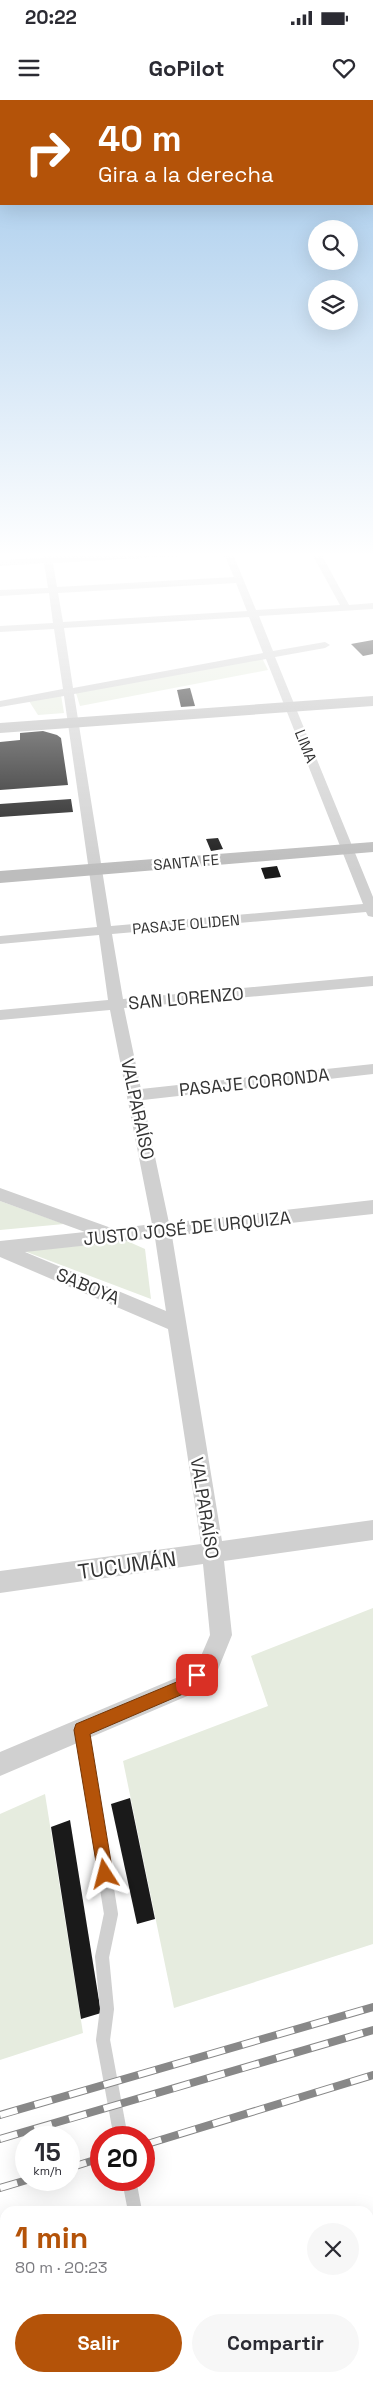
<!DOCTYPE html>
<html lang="es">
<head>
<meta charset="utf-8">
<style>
  :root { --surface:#fff; --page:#f7f7f7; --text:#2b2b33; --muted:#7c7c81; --accent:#b45309 }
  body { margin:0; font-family:"Space Grotesk",sans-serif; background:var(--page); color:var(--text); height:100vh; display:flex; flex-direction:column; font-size:19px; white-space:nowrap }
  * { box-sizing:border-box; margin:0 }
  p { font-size:16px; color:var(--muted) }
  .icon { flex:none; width:28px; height:28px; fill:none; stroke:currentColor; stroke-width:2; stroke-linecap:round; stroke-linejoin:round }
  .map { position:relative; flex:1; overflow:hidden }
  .details { position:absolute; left:0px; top:2106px; width:374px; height:176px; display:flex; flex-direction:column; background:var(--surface); border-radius:15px 15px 0 0; box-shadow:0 5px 20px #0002 }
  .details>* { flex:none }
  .top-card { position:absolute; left:0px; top:0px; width:374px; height:105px; box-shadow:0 5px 20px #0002; background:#b45309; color:#fff; overflow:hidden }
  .tools { position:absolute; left:308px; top:120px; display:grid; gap:10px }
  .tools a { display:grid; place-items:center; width:50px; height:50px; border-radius:50%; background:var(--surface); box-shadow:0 5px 20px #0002; font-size:25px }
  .speed { position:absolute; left:15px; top:2026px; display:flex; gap:10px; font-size:25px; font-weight:700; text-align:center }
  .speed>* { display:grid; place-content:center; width:65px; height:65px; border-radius:50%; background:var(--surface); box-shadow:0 5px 20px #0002; line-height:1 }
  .speed small { font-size:12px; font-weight:400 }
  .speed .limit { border:8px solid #d22; background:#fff; color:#111 }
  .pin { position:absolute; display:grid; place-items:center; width:42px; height:42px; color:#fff; margin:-21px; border-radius:10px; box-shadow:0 2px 8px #0006 }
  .me { position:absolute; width:55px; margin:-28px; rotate:351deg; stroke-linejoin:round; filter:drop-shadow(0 0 4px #0008) }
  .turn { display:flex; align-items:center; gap:18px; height:105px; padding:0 15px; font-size:22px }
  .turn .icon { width:65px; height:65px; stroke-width:2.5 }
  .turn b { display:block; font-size:35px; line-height:42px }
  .round { display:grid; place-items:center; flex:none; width:52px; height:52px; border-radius:26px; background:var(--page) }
  .head { display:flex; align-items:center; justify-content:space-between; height:85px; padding:0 15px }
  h1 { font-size:30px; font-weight:600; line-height:38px; color:var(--accent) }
  .primary-button { display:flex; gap:10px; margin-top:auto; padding:10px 15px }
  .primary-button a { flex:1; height:58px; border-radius:30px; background:var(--accent); color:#fff; font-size:20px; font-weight:600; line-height:58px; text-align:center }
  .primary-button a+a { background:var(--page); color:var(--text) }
  .status { display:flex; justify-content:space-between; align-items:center; height:35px; padding:0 25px; background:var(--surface); direction:ltr }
  .status svg { height:14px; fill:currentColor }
  header { display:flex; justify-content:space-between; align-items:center; height:65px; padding:0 15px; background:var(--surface); font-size:22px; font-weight:600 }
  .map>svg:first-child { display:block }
</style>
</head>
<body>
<div class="status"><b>20:22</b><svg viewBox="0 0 49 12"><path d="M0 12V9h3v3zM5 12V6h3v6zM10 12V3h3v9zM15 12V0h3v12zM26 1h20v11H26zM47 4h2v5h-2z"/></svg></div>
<header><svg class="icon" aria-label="menu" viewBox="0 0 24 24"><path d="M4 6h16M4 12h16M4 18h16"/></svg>GoPilot<svg class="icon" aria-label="heart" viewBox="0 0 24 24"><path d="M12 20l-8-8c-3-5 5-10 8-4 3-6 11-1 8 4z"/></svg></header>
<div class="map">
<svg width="373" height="2282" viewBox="0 0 373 2282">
  <rect width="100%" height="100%" fill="#fff"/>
  <g fill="#e6ecdf">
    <path d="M262,558L268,570L80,606L76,593Z"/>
    <path d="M61,595L64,613L38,615L29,601Z"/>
    <path d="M0,1101L64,1124L0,1130Z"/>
    <path d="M127,1141L145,1149L151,1199L24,1151Z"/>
    <path d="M373,1508V1844L174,1908L123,1661L268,1606L251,1556Z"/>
    <path d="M45,1694L83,1933L0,1960V1714Z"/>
  </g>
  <g fill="#1a1a1a">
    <path d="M373,540V554L363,556L351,544Z"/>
    <path d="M190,588L195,606L181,607L177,590Z"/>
    <path d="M43,631L57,635L61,638L68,685L0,690V642L20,640V633Z"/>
    <path d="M71,699L73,712L0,717V704Z"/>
    <path d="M218,738L223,749L211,751L206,739Z"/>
    <path d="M277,766L281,777L265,779L261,768Z"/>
    <path d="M130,1698L155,1819L137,1824L111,1704Z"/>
    <path d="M70,1720L101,1913L81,1919L51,1727Z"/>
  </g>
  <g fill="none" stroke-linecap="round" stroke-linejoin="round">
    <path stroke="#d0d0d0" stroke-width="11" d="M82,1631L95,1714"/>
    <g stroke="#d0d0d0" stroke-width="14">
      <path d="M95,1713L111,1814L102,1857L107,1909L103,1940L121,2038"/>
      <path d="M129,2080L135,2111"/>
      <path d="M170,2278L171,2282"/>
    </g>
    <path fill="#d0d0d0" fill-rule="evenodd" d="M43,452H51L52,457L152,452H203L198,455L53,463L57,487L234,477L223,452H232L256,510L340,505L311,452H320L349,505L373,503V509L259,516L273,551L325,542L330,545L325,548L275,557L373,797V817L368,816L366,812L112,834L123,899L373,876V886L124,908L141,989L373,964V974L143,1000L169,1123L373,1100V1114L172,1136L222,1441L373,1420V1440L224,1461L232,1535L217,1572L192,1594L0,1676V1652L176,1578L201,1556L210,1535L203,1464L0,1493V1471L201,1444L168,1229L0,1157V1141L85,1132L0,1101V1088L114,1129L152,1124L110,910L0,920V910L108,900L99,835L0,844V836L97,827L64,596L0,607V601L63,589L54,529L0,532V526L53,523L49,493L0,496V490L48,488L44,463L0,466V460L43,458ZM236,483L247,511L63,522L58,493ZM249,517L263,553L73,588L64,528ZM266,559L363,804L111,826L74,594ZM155,1138L166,1211L25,1152Z"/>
    <g fill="#bdbdbd" fill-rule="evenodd">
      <path d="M373,596V606L0,633V623Z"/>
      <path d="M373,742V752L0,783V771Z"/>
    </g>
    <defs>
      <g id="rail">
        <path d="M0,2015L373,1907"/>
        <path d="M0,2039L373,1930"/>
        <path d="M144,2045L373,1975"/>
        <path d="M69,2068L101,2058"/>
        <path d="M0,2088L27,2080"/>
      </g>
    </defs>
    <use href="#rail" stroke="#888" stroke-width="8"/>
    <use href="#rail" stroke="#fff" stroke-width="6" stroke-dasharray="18" stroke-linecap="butt"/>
  </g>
  <linearGradient id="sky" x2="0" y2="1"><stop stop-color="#9ec6ea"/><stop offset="0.59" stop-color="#fff"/><stop offset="1" stop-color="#fff" stop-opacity="0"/></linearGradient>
  <rect width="373" height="771" fill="url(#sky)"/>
  <path fill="#b45309" stroke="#753606" d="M197,1567L202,1570L204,1575L202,1580L190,1591L90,1634L113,1774L110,1780L105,1782L99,1780L74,1630L76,1624L179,1581Z"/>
  <g text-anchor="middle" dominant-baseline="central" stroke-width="5" stroke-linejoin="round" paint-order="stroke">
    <g font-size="15" fill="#333" stroke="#fff">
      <text transform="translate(306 646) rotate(68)">LIMA</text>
      <text transform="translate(186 762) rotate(-5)">SANTA FE</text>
      <text transform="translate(186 824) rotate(-5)">PASAJE OLIDEN</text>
    </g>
    <g font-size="18" fill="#333" stroke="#fff">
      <text transform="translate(186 898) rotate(-5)">SAN LORENZO</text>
      <text transform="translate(254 982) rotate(-6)">PASAJE CORONDA</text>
      <text transform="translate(138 1009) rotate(78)">VALPARAÍSO</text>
      <text transform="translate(187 1128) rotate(-6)">JUSTO JOSÉ DE URQUIZA</text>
      <text transform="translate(88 1186) rotate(23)">SABOYA</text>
      <text transform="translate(205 1408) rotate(81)">VALPARAÍSO</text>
    </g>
    <g font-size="21" fill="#333" stroke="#fff">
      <text transform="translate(127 1465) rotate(-8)">TUCUMÁN</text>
    </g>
  </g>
</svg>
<div class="tools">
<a><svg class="icon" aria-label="search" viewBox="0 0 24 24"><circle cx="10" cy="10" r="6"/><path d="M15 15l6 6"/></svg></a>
<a><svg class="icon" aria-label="layers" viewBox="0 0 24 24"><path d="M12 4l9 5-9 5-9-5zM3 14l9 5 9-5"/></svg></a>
</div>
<div class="speed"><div>15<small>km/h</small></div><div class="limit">20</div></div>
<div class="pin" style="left:197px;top:1575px;background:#d93025"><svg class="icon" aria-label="arrive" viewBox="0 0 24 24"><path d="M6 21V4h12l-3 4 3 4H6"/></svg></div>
<svg class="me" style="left:105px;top:1774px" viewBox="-20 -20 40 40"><path d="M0-17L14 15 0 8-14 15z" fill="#b45309" stroke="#fff" stroke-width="4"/></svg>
<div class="top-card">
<div class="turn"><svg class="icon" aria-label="right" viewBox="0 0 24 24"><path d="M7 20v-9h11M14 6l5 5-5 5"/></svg><div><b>40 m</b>Gira a la derecha</div></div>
</div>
<section class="details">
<div class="head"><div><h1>1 min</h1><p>80 m · 20:23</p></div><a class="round"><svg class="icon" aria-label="close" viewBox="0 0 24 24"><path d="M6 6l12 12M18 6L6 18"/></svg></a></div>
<div class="primary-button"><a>Salir</a><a>Compartir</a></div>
</section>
</div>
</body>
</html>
